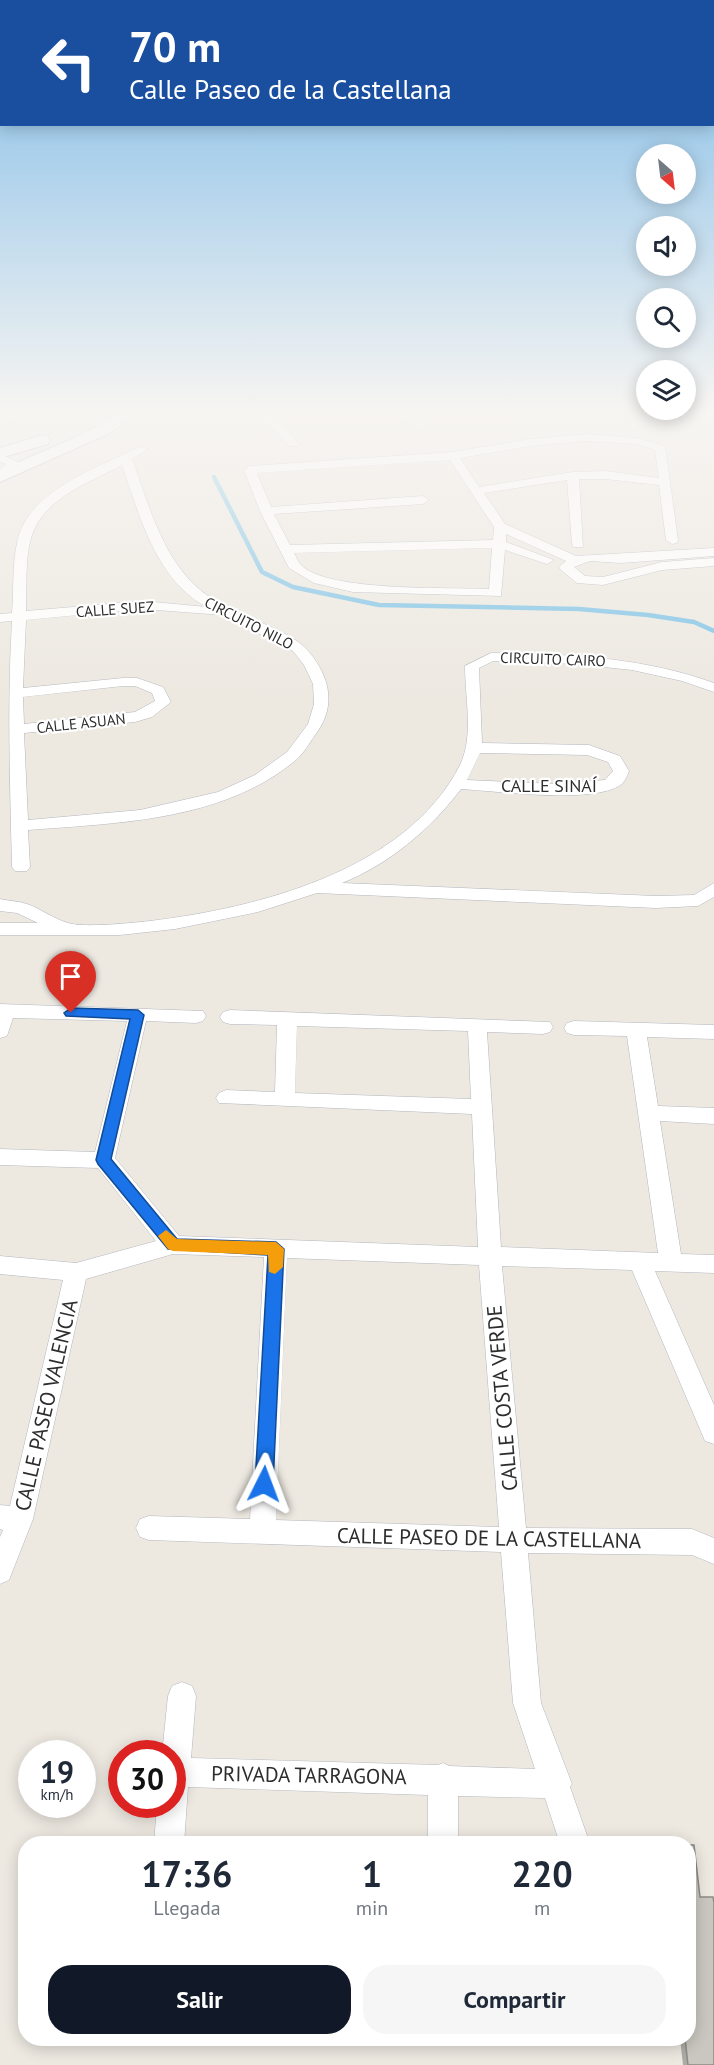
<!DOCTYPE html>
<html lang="es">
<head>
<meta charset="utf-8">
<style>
  :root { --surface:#fff; --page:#f6f6f7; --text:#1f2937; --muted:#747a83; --accent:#111827 }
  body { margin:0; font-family:"PT Sans",sans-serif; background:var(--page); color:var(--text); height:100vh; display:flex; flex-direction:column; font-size:22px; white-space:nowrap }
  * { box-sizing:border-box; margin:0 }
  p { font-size:20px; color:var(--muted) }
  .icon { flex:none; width:33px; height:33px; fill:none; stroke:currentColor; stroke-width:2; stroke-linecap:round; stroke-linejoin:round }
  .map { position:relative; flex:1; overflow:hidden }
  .details { position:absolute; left:18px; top:1836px; width:678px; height:210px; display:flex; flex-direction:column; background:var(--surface); border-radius:24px; box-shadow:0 3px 15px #0003 }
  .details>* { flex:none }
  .banner { position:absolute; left:0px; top:0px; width:714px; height:126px; box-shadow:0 3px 15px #0003; background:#1a4fa0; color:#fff; overflow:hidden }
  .needle { width:39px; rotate:152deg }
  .tools { position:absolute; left:636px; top:144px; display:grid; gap:12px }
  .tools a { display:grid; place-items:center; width:60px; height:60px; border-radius:50%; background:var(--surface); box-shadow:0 3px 15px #0003; font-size:30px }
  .speed { position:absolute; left:18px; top:1740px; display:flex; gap:12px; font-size:30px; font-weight:700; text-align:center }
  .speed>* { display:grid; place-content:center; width:78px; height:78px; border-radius:50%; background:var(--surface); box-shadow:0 3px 15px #0003; line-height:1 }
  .speed small { font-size:15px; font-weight:400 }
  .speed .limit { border:9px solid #d22; background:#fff; color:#111 }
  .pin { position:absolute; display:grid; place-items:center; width:51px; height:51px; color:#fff; margin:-62px -26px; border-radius:50% 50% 50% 0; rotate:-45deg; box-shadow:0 0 6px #0007 }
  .pin .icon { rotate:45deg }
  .me { position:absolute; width:66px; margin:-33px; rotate:3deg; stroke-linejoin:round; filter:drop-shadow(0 0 4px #0008) }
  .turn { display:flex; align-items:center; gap:21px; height:126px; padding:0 30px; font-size:27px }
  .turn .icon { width:78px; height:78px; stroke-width:2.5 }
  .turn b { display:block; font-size:42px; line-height:51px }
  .eta { display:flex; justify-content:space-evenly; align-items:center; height:102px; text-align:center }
  .eta b { font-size:36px; font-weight:700; line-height:42px }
  .primary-button { display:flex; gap:12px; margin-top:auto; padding:12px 30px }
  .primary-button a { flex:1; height:69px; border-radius:24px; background:var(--accent); color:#fff; font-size:24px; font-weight:700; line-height:69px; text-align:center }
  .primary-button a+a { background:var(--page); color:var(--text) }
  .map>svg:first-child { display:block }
</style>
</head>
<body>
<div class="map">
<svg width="714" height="2065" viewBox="0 0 714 2065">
  <rect width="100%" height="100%" fill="#ede9e1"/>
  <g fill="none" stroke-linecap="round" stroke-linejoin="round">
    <path stroke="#7ec3e6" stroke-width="4.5" d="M214,477L262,572L293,587L379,605L579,609L648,615L694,622L714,631"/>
    <defs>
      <g id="minor">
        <path d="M25,409H41L0,426V419Z"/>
        <path d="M248,409C269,409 286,428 299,444L297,446H289L277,432Z"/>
        <path d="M386,409H400L426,426L416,428Z"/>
        <path d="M585,434L637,438L665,446L678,540L677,543L672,544L666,540L659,485L605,479H579L583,547H573L572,544L567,480L484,493L505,524L576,556L714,548V556L621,563L590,561L574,567L585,576L603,577L662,562L714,558V566L662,570L603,585L577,583L561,570L559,567L566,561L506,534V542L554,560L547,564L505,550L501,596L353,592L314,583L289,568L260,511L244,470L250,466L453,452L530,439ZM585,441L636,444L655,450L659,478L605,471L573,472L479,487L460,458L530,446ZM450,460L494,527L493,540L290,545L274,514L423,504L429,500L423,496L271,507L257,473ZM492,548L489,589C450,587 327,592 301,565C298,562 296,556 294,553Z"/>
        <path d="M139,447L149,449L132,459C150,508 164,565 208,596C218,604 232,609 244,615C265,625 296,635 310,653C331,679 336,708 315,735C309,744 303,754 296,760C223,821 118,823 28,830L30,867L27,871H15L12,867C10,785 7,703 12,621L0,622V614L12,613C14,590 12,565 17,543C27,490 96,469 139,447ZM122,465C139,514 156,581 207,607L143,601L26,611C27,589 25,563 30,542C40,499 87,484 122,465ZM143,609L223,615L293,651L304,665L313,684L314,704L308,724L287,752L255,775L218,792L140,810L28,820L24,733L135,722L152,717L171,702L163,687L137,678H123L23,688L26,620ZM123,686H135L152,693L155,701L135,712L24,724L23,697Z"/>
        <path d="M0,454L20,463L0,479V469L6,464L0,462Z"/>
        <path d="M491,653C567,654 642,657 714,683V692L682,681L632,670L576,664L493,661L479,668L482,743L589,745L620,756L629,771C627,777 624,783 619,786C588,804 497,791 461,789C430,830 389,864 342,883L656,896L694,895L714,883V897L698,906L656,908L317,893L258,912L175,929L120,935H0V923H38L17,913L0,911V899C9,901 18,901 27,904C41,909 54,919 68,923C83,928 132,923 150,921C257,908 406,871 460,765C474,736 465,698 465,666ZM480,753L587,755L608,762L613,771L605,780L557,784L467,780Z"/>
        <path d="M0,1004L203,1011L206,1016L203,1021L196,1023L146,1021L115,1158L179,1236L478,1247L472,1114L219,1103L216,1098L219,1093L226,1090L275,1092L277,1025L230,1024L223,1022L220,1017L223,1012L230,1010L550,1022L553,1027L550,1032L543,1034L487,1032L501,1247L658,1253L627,1036L574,1035L567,1033L564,1028L567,1023L574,1021L714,1025V1039L647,1037L658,1106L714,1108V1124L660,1121L681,1254L714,1255V1273L655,1271L714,1405V1444L705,1441L632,1270L502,1266L526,1528L692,1529L714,1538V1564L692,1555L528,1553L541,1703L572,1784L570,1787L590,1844H560L545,1798L458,1796V1844H428V1795L188,1787L184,1844H154L157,1804H172V1754H162L168,1696L172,1686L182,1682L192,1686L196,1696L191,1758L438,1765L443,1763L449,1766L535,1769L513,1703L501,1552L149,1540L140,1537L136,1528L140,1519L149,1516L250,1519L264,1257L173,1254L86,1279L33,1519L9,1580L0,1584V1537L3,1530L0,1529V1505L10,1506L63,1280L0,1274V1256L76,1263L156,1241L98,1168L0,1165V1149L95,1152L127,1021L13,1018L7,1036L0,1038ZM297,1026L468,1031L471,1099L295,1093ZM287,1258L479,1265L499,1527L276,1520Z"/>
      </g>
      <g id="secondary">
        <path d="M125,409H143L110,433L0,482V470L81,435Z"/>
        <path d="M42,435L48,436L50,440L48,444L0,458V448Z"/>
      </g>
    </defs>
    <use href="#minor" stroke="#b4b6bf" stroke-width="1"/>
    <use href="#secondary" stroke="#b4b6bf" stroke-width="2"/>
    <use href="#minor" fill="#fff" fill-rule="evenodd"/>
    <use href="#secondary" fill="#fff" fill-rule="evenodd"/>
  </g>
  <path fill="#adaba4" d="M680,2038H688L714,2065H683Z"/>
  <path fill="#c9c7bf" stroke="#8d8b86" stroke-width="1.5" d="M688,1845H694L700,1897H713L714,1903V2065H688L685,2038H688Z"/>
  <linearGradient id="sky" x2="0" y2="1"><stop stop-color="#7dbae7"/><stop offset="0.59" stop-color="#f7f5f2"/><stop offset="1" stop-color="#f7f5f2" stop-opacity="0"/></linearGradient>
  <rect width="714" height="698" fill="url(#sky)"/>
  <path fill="#1a73e8" stroke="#114b97" stroke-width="1.5" d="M71,1008L138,1010L144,1015L111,1159L177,1239L276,1242L284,1249L273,1484L271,1490L264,1493L258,1490L255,1484L268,1255L168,1249L98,1164L96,1160L130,1019L66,1016L64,1013Z"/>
  <path fill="#f59e0b" d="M166,1230L177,1239L276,1242L284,1249L283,1267L275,1274L269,1272L268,1255L173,1251L168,1249L158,1236Z"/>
  <g text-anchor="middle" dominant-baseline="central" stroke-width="4.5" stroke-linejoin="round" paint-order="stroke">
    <g font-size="15" fill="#2d2d2d" stroke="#fff">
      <text transform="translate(115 609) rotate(-4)">CALLE SUEZ</text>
      <text transform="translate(249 623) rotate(27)">CIRCUITO NILO</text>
      <text transform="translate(553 659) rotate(2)">CIRCUITO CAIRO</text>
      <text transform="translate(81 723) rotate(-6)">CALLE ASUAN</text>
    </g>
    <g font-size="18" fill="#2d2d2d" stroke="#fff">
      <text x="549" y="785">CALLE SINAÍ</text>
    </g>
    <g font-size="21" fill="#2d2d2d" stroke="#fff">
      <text transform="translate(502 1398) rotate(-95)">CALLE COSTA VERDE</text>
      <text transform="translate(46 1405) rotate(-77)">CALLE PASEO VALENCIA</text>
      <text transform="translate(489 1538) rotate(1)">CALLE PASEO DE LA CASTELLANA</text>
      <text transform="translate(309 1775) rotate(1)">PRIVADA TARRAGONA</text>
    </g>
  </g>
</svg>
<div class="tools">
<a><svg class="needle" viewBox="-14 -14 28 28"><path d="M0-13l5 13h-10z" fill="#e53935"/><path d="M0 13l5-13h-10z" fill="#747a83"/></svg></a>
<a><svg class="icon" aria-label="sound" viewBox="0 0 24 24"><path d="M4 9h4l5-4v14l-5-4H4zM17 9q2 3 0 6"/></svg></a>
<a><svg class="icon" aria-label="search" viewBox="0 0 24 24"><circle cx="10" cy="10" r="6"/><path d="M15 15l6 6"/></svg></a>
<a><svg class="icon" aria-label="layers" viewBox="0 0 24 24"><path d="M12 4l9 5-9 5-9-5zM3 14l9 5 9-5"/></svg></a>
</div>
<div class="speed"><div>19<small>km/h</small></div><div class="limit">30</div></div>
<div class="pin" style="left:71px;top:1013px;background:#d93025"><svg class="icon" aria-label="arrive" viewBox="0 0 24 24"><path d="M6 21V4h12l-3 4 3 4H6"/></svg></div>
<svg class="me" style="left:264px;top:1484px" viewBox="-20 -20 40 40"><path d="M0-17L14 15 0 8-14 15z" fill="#1a73e8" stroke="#fff" stroke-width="4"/></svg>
<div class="banner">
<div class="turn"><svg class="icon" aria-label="left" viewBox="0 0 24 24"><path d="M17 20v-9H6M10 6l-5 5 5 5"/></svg><div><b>70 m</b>Calle Paseo de la Castellana</div></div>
</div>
<section class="details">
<div class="eta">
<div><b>17:36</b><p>Llegada</p></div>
<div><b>1</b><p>min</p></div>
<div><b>220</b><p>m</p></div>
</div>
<div class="primary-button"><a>Salir</a><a>Compartir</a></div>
</section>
</div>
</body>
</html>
